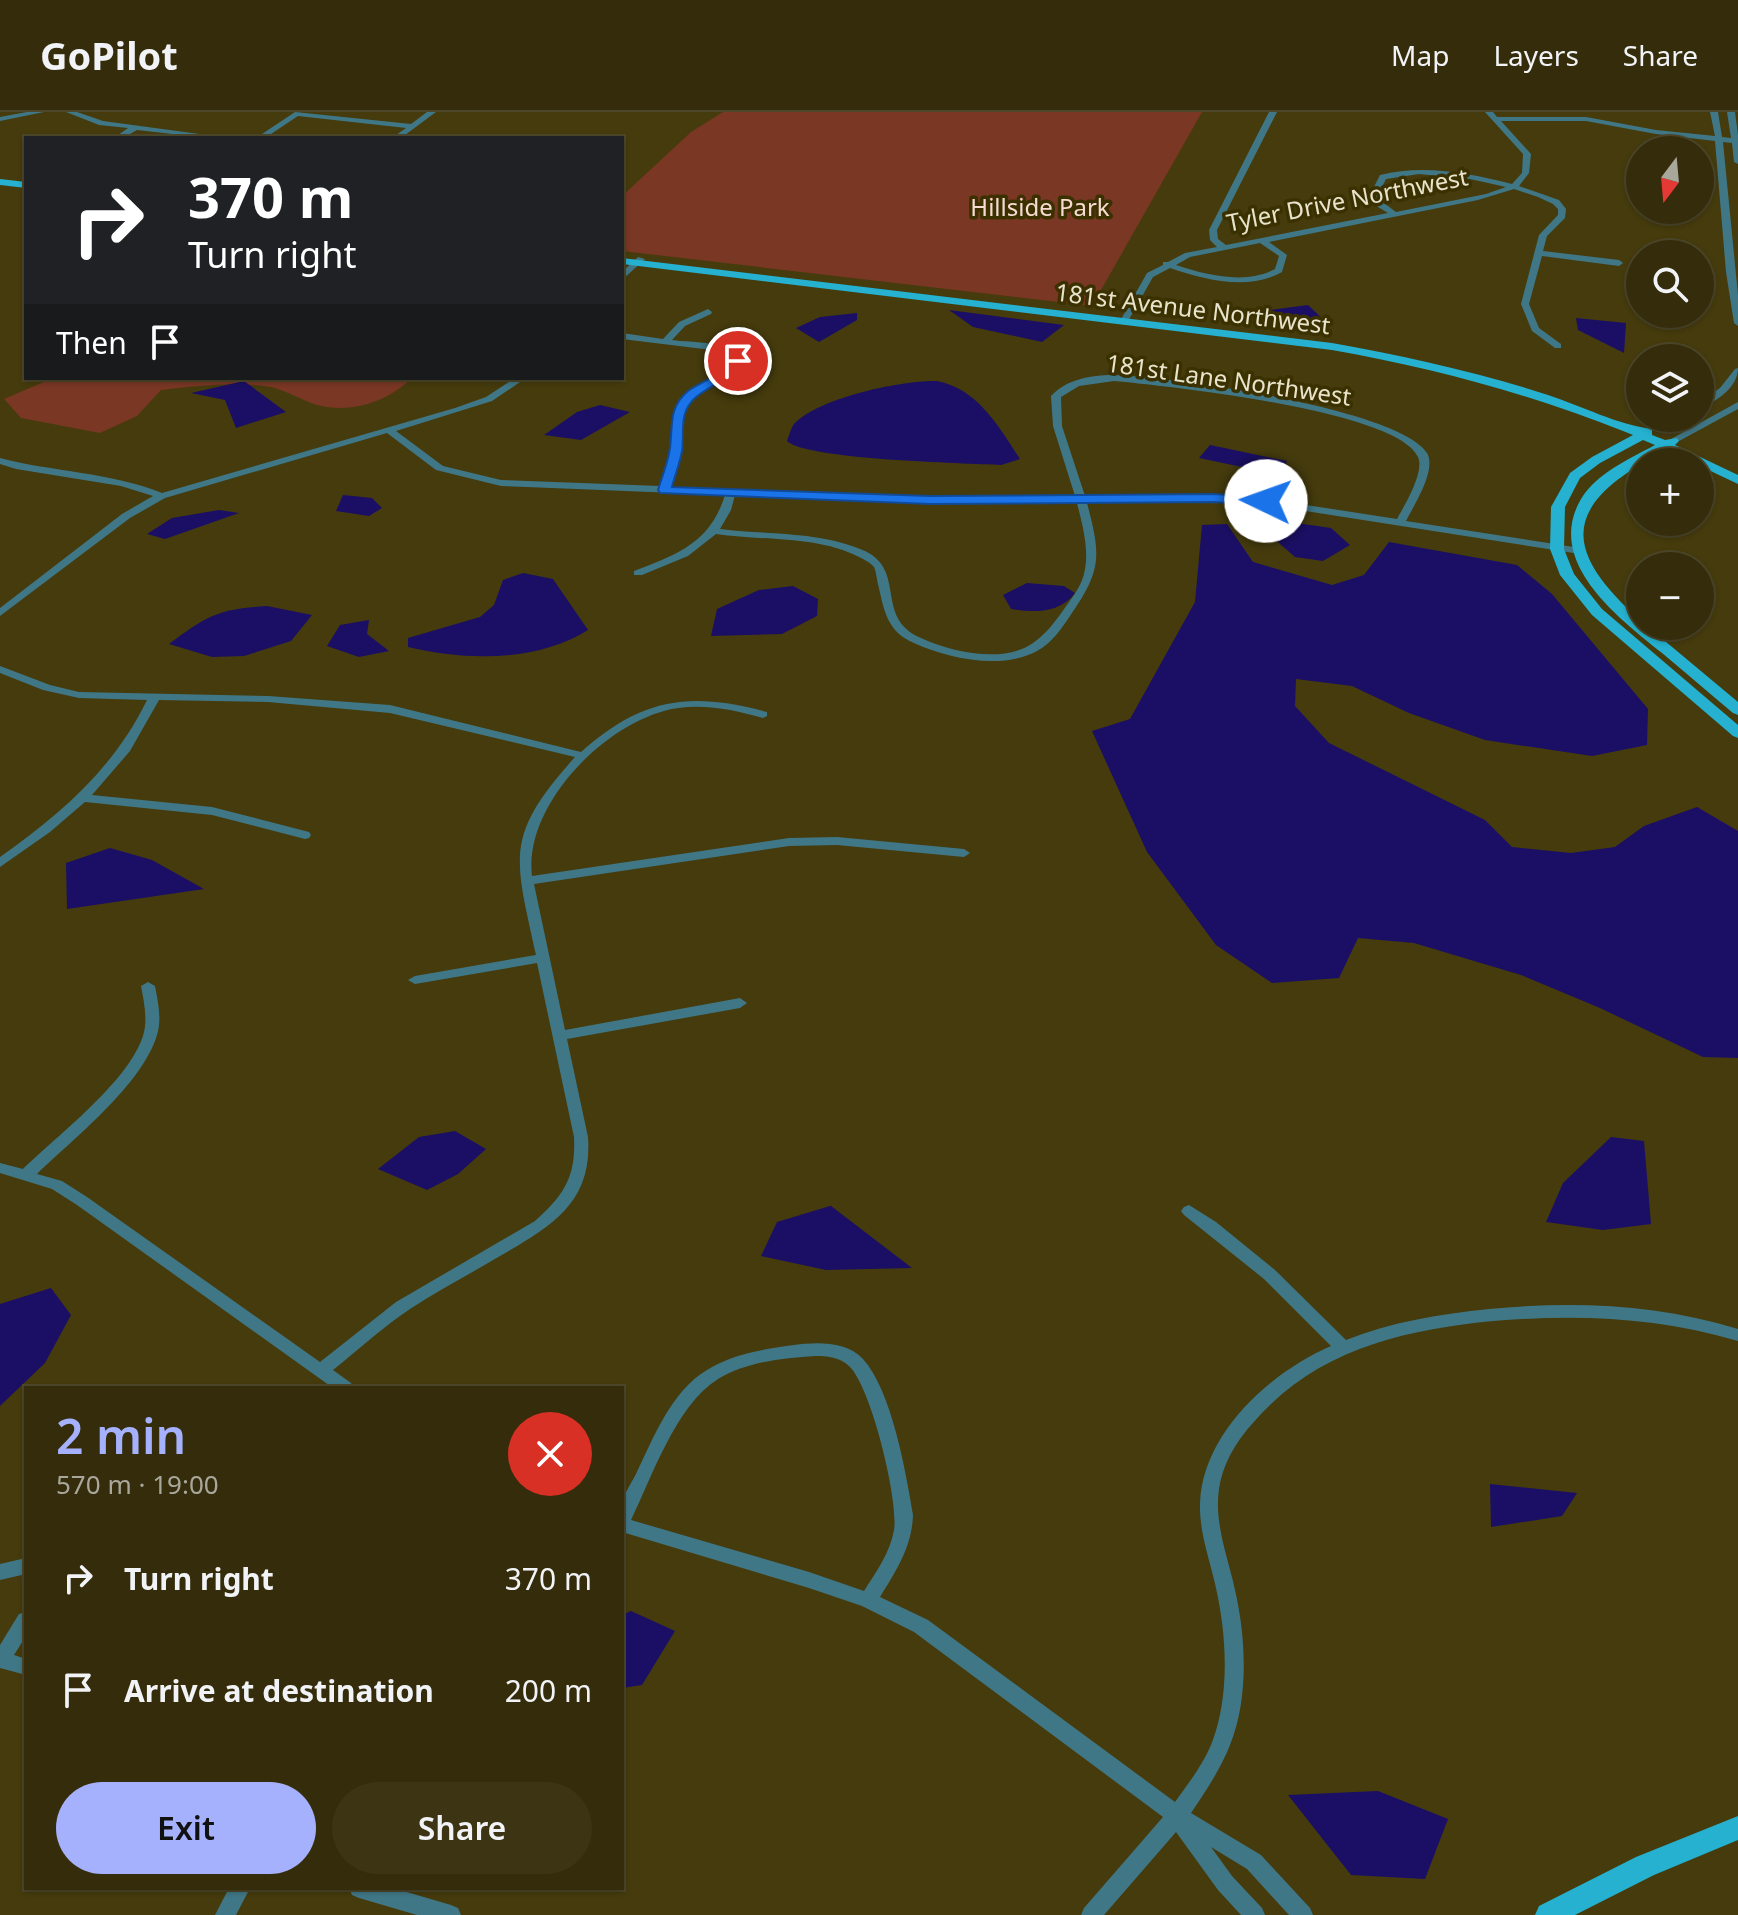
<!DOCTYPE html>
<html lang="en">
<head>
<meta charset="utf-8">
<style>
  :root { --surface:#342c0a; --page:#3c3413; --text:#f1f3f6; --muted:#a9a79c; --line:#4e482b; --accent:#a5b1fc }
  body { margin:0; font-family:"Noto Sans",sans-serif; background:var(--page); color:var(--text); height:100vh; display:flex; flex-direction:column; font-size:30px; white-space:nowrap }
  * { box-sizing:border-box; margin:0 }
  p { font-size:26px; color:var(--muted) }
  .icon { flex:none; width:44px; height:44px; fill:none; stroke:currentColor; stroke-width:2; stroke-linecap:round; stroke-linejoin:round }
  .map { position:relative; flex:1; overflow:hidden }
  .sheet { position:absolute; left:24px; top:1274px; width:600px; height:504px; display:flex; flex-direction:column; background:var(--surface); border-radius:0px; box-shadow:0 2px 6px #0004,0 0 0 2px var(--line) }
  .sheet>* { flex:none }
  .top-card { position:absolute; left:24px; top:24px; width:600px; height:244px; border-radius:0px; box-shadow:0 2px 6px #0004,0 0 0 2px var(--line); background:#202124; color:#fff; overflow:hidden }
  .needle { width:52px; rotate:196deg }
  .tools { position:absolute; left:1626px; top:24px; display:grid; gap:16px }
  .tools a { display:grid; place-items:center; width:88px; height:88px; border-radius:50%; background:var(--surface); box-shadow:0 2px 6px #0004,0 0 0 2px var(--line); font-size:40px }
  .pin { position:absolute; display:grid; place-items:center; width:68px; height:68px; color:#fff; margin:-34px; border:4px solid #fff; border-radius:50%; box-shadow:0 2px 8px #0007 }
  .me { position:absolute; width:88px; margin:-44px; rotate:273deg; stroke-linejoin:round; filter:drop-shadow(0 0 6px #0008) }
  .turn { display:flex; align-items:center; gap:28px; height:168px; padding:0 32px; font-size:36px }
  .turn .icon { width:104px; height:104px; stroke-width:2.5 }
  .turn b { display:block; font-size:56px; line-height:68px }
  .then { display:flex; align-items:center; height:76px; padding:0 32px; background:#0003; gap:16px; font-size:30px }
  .round { display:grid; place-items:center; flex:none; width:84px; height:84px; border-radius:42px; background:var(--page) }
  .head { display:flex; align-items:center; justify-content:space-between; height:136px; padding:0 32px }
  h1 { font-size:48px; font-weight:600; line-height:60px; color:var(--accent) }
  .action { display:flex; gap:16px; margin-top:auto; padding:16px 32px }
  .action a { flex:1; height:92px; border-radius:48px; background:var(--accent); color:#111; font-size:32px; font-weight:600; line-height:92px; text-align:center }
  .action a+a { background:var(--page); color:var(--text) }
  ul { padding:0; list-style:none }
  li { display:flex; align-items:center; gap:24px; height:112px; padding:0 32px }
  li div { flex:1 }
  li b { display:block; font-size:30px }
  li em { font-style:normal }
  header { display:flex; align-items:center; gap:48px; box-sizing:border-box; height:112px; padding:0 40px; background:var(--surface); border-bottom:2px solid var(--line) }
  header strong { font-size:38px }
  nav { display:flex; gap:44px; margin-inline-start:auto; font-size:28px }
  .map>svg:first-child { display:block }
</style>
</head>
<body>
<header>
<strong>GoPilot</strong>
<nav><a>Map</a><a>Layers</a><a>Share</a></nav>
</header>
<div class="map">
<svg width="1738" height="1803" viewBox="0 0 1738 1803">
  <rect width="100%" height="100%" fill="#453b0d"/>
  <g fill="#793724">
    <path d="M723,0H1202L1092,194L622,139V84L691,20Z"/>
    <path d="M53,266H412C387,290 351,302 317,293C302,288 287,279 271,275C238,269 194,274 161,278L137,304L100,321L21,306L4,287Z"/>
  </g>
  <g fill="#1a0f65">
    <path d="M1308,193L1329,213L1248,201Z"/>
    <path d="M949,198L1064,213L1042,230L973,215Z"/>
    <path d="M857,201V208L819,230L796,216L820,205Z"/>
    <path d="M1576,206L1626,211L1624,241L1578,218Z"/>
    <path d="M244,269L286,300L236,316L225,288L191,281Z"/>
    <path d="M937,269C978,277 999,315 1020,347L1001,353C965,351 807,348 787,329C789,324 791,316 794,312C818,286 902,268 937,269Z"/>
    <path d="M600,293L630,300L581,328L544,323L577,300Z"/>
    <path d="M1210,333L1287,349L1280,363L1199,346Z"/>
    <path d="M343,383L372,386L382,396L369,404L336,399Z"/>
    <path d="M219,398L239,401L165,427L147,422L172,406Z"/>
    <path d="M1289,410L1331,416L1350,433L1323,449L1295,445L1263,417Z"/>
    <path d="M1227,412L1253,450L1332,473L1364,463L1389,430L1517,453L1552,482L1648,597L1647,633L1592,644L1485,628L1409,601L1352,574L1296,567L1295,594L1329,631L1485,708L1512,735L1571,741L1615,735L1644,714L1697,695L1738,719V946L1703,945L1600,896L1521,863L1414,831L1358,826L1339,866L1272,871L1216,833L1147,740L1092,619L1130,607L1195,490L1202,413Z"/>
    <path d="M523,461L553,467L588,518C537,550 466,549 408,535V526L480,505L494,493L503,468Z"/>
    <path d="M1027,471L1064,474L1075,481C1060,501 1035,501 1011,497L1003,483Z"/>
    <path d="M793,474L818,487L817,504L782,522L711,524L717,497L759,478Z"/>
    <path d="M267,494L312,503L291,529L244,544L212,545L169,532C208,503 219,497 267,494Z"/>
    <path d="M369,508L367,522L389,539L359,545L327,534L340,513Z"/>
    <path d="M110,736L152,748L204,777L67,797L66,751Z"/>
    <path d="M455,1019L486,1037L458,1062L427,1078L378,1057L419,1025Z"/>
    <path d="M1611,1025L1644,1029L1651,1112L1603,1118L1546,1110L1563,1071Z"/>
    <path d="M830,1094H831L912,1156L826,1158L761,1144L777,1110Z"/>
    <path d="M51,1176L71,1203L45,1251L0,1294V1192Z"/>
    <path d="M1490,1372L1577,1381L1562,1404L1491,1415Z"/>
    <path d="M631,1499L675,1519L642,1573L622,1576V1503Z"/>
    <path d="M1378,1679L1448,1707L1425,1767L1351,1763L1288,1683Z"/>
  </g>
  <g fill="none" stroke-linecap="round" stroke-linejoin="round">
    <g fill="#407786" fill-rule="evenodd">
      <path d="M27,0H44L0,9V5Z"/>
      <path d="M66,0H77L103,9L229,26H207L137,18L123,26H114L128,16L99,13Z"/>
      <path d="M295,0L411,12L427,0H436L401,26H392L406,16L298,4L265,26H256Z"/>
      <path d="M1269,0H1277L1217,118L1218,127L1226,133L1388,101L1378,95L1370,83L1380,63C1423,52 1469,61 1512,72L1522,61L1523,42L1485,0H1493L1497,5H1586L1656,18L1715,24L1710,0H1718L1722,25L1731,26L1727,0H1735L1738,23V52L1734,50L1732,31L1723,30L1738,183V214L1734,211L1726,160L1715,29L1656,22L1586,9H1501L1531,42L1529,61L1519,74L1559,88L1566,97L1565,106L1547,124L1543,139L1619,148L1623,151L1619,154L1542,144L1529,192L1539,216L1561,232V236H1555L1532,219L1521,192L1539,123L1558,103V97L1553,92L1538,85L1514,77L1478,88L1269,130L1287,143L1282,160C1248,179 1205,168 1170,156L1153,165L1127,211H1121L1120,209L1147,161L1163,153V150H1168L1185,141L1217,135L1210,128L1209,118ZM1419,62L1470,67L1506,75L1486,82L1396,100L1384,91L1378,83L1386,67ZM1260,131L1279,144L1275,157C1246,173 1206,163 1176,153L1190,145Z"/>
      <path d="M638,145L645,147L622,168V160Z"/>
      <path d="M708,197L712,200L711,202L685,214L672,228C693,231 731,228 743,249C730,270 704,273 689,290C677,304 683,323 680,339C678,351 674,363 670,375L930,385L1075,384L1053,314L1051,284C1067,267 1091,263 1113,263C1168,264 1399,297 1427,341C1437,358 1414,393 1406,409L1580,436L1585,439L1580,442L1248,390L1087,391C1101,444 1102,458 1070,504C1061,517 1052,531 1037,539C1002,558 949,547 914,531C887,520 884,498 878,472C877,468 876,459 874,455C871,451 863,447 859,445C816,423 762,429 716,422L688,444L642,463H634V459C678,442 710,431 725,383L501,374L436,358L387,321L165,386L130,406L0,504V496L122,402L153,384L121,374L16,357L0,352V346C53,360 110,360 162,381L455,296L486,285L515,266H526L492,289L396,319L443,354L501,368L660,374C664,362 668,351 671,338C673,322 668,304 679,290C693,271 720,269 733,249L720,239L622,227V221L663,227L679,210ZM1114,269C1167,274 1397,298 1418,345C1425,360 1404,394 1397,407L1248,384H1085L1062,314L1061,285L1079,274ZM735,383L930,391H1077C1082,411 1089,436 1085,457C1083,473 1071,487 1062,500C1054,511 1045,523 1033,531C1003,552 952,540 921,526C874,506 907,459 865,439C820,419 768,423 720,417L731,398Z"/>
      <path d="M1738,256C1738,276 1716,289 1700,297V290L1720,276L1735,257Z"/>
      <path d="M1738,290V297L1679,329L1671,327Z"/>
      <path d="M1669,306H1681L1657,319L1649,317Z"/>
      <path d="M0,554L50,573L79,580L268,584L390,593L581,640C642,586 689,579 767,600V604L763,606C735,598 707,592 678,596C609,606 523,692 532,764L789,726L837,725L964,737L970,741L964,745L837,733L789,734L534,772L565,918L740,886L747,891L740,896L567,927L588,1025C593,1091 550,1115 500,1144C470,1162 439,1178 410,1197C383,1215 358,1238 333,1258L351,1271L353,1276H333L77,1093L52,1077L0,1061V1051L23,1057C58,1023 128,970 143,924C148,908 144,890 141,874L148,870L155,874C158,890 162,907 157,923C142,973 74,1026 37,1062L62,1069L87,1085L320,1250L396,1190L535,1109C564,1083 576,1065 574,1025L537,851L415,872L408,868L415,864L536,843C515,745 503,725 575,645L390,601L268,590L159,588L130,639L92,683L212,695L309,720L311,723L309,726L305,727L212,703L85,690L50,720L0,755V745C61,702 114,656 147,588L79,586L43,578L0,561Z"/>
      <path d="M1189,1093L1216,1110L1275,1158L1346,1228C1391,1210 1440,1202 1489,1197C1574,1189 1656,1192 1738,1217V1229C1657,1205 1577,1202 1493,1209C1411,1217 1327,1235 1267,1296C1244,1319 1224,1344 1219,1377C1214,1412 1228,1445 1235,1478C1246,1526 1249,1586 1230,1633C1220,1658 1206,1679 1191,1701L1261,1743L1310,1796L1313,1803H1289L1247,1757L1211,1735L1232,1764L1262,1796L1265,1803H1241L1218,1778L1176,1720L1104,1803H1081L1084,1796L1163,1705L914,1520L862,1494L809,1476L622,1420C622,1411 620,1399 622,1390C625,1381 631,1371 636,1362C653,1327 671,1279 707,1258C732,1242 765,1237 794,1233C817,1230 846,1229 863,1247C892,1279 906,1361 913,1403C912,1435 896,1459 880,1485L928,1508L1175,1690C1188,1672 1202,1654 1211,1633C1230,1586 1227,1525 1216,1476C1210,1448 1199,1420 1200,1392C1202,1321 1271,1260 1331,1234L1264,1167L1184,1103L1181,1099L1184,1095ZM815,1244C827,1244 840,1245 849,1254C871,1274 899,1389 894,1418C890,1441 876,1460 864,1479L809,1460L631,1408C652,1365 676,1293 718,1267C746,1250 783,1246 815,1244Z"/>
      <path d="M26,1446V1462L0,1468V1452Z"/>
      <path d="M26,1500V1524L14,1543L26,1547V1563L0,1556V1533L19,1502Z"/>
      <path d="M229,1776H250L236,1803H215Z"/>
      <path d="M349,1776H393L451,1793L458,1796L461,1803H417L359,1786L352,1783Z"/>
    </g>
    <g fill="#25b1cf" fill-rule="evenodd">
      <path d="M0,67L26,70V76L0,73Z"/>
      <path d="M622,146L1332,231C1405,244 1477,260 1548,283C1582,294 1618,313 1652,317V323L1665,328L1677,326L1679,329L1675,333L1738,363V372L1700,354V350H1691L1666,338C1570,388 1553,431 1640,508V514H1647L1738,590V603L1733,601C1709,581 1686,561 1662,541C1619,506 1544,450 1581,387C1597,361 1629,347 1655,333L1643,328L1600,351L1580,366L1565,395L1564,437L1574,462L1602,497L1738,613V626L1733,624L1592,503L1560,463L1550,437L1551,395L1570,361L1592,345L1633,323L1623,319C1528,281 1432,256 1332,238L622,152Z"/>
      <path d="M1738,1704V1728L1654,1763L1575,1803H1535L1539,1794L1636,1745Z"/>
    </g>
  </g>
  <path fill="#1a73e8" stroke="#114b97" stroke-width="2" d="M734,247L744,249C732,268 711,272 695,286C678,302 685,319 682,339C680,351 675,363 672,375L930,384L1213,382L1266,385L1272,389L1266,393L1213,390L930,392L660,381L658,378C662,365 668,350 670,336C673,313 668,296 688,279C704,268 723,263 734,247Z"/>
  <g text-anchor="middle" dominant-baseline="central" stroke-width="7" stroke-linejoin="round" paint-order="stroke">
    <g font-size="24" fill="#e8e3cb" stroke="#3b3100">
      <text transform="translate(1347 87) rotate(-11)">Tyler Drive Northwest</text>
      <text transform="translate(1193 196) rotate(7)">181st Avenue Northwest</text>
      <text transform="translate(1229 267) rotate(8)">181st Lane Northwest</text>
    </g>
    <g font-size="24" fill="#f7dad2" stroke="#3b3100">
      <text x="1040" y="94">Hillside Park</text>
    </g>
  </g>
</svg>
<div class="tools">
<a><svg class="needle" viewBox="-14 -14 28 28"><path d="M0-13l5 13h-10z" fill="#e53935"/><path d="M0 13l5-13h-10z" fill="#a9a79c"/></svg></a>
<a><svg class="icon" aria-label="search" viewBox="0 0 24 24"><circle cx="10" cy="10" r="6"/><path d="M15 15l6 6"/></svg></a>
<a><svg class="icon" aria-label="layers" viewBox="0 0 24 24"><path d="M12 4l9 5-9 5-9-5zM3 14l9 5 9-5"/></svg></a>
<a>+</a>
<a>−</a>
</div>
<div class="pin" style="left:738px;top:249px;background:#d93025"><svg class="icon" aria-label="arrive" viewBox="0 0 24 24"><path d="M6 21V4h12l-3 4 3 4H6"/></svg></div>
<svg class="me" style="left:1266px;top:389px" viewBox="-20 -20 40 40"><circle r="19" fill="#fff"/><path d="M0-13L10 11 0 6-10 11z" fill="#1a73e8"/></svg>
<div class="top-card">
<div class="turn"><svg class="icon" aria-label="right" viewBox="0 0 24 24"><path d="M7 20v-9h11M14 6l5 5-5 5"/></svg><div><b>370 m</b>Turn right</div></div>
<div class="then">Then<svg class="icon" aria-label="arrive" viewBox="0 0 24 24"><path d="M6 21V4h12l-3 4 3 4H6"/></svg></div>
</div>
<section class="sheet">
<div class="head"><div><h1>2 min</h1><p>570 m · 19:00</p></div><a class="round" style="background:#d93025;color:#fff"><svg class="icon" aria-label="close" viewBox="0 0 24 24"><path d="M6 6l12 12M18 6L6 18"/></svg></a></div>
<ul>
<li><svg class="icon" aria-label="right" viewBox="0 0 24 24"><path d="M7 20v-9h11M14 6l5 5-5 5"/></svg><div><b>Turn right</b></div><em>370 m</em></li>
<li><svg class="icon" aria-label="arrive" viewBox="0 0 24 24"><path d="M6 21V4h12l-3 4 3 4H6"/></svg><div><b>Arrive at destination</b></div><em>200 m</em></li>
</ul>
<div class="action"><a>Exit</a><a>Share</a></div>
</section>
</div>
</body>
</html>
